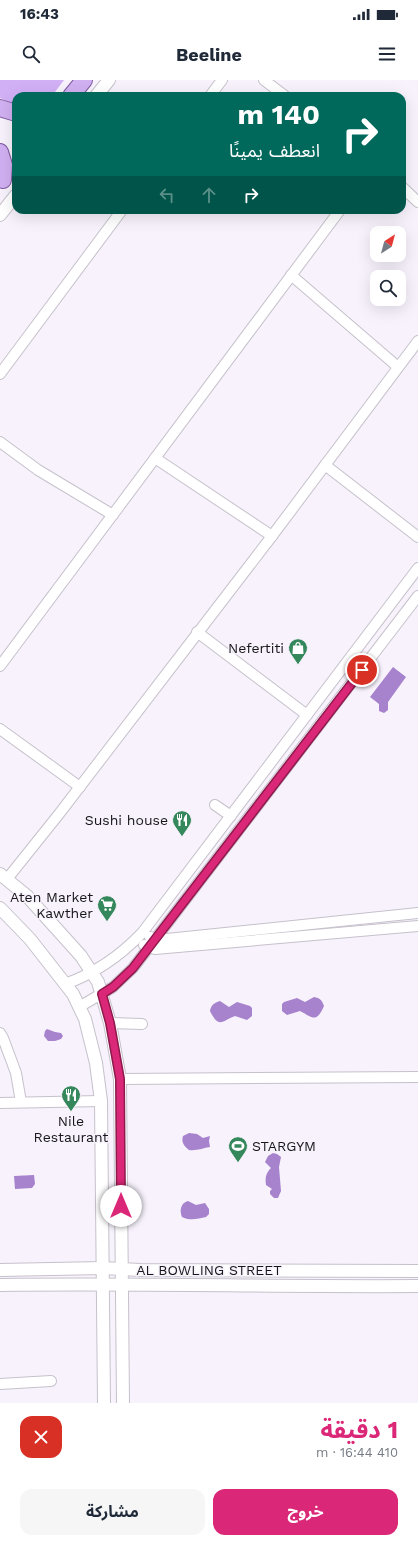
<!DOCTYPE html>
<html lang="ar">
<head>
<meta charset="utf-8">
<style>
  :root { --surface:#fff; --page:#f6f6f7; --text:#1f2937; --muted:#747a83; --accent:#db2777 }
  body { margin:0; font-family:"Work Sans","Noto Sans Arabic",sans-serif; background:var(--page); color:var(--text); direction:rtl; height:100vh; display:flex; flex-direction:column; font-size:15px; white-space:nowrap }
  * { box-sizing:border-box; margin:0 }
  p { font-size:13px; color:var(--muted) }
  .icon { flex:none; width:22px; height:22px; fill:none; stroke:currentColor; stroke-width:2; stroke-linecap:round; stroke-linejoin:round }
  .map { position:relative; height:1323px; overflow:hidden; direction:ltr }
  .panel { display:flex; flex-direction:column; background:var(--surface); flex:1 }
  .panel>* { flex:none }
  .guide { position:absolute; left:12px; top:12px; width:394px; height:122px; border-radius:12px; box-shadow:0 4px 16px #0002; direction:rtl; background:#00695c; color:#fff; overflow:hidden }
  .needle { width:26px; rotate:36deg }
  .fabs { position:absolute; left:370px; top:146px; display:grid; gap:8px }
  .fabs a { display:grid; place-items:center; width:36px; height:36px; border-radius:8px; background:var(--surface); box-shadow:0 4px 16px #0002; font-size:20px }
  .pin { position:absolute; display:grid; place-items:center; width:34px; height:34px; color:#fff; margin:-17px; border:2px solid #fff; border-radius:50%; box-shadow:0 1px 4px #0007 }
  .me { position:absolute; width:44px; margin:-22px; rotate:0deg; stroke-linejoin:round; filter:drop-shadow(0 0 3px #0008) }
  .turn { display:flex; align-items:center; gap:14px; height:84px; padding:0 20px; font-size:18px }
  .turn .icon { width:52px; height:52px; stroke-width:2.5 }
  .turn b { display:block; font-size:28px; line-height:34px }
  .lanes { display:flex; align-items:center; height:38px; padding:0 20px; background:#0003; justify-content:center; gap:20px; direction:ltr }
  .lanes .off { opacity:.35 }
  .round { display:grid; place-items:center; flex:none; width:42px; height:42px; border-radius:12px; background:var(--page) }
  .overview { display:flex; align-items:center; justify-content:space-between; height:68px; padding:0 20px }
  h1 { font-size:24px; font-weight:700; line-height:30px; color:var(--accent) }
  .action { display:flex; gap:8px; margin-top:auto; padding:8px 20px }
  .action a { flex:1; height:46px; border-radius:12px; background:var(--accent); color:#fff; font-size:16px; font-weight:700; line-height:46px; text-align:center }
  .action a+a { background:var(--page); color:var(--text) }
  .status { display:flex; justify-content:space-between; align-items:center; height:28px; padding:0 20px; background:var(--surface); direction:ltr }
  .status svg { height:11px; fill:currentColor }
  header { display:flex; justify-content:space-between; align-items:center; height:52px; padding:0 20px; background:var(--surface); font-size:18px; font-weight:700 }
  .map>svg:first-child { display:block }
</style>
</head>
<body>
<div class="status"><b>16:43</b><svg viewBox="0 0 49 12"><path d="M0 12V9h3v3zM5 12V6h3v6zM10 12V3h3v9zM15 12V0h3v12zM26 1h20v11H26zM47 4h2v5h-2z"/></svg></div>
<header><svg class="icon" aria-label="menu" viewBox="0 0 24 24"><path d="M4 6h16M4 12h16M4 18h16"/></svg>Beeline<svg class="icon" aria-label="search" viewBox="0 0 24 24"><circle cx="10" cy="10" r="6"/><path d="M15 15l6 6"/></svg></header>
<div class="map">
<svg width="418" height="1323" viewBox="0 0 418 1323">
  <rect width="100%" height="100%" fill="#f7f2fc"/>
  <path fill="#d2b0f6" d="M0,0H64L52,16H16V25L0,18Z"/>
  <g fill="#a782cd">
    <path d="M393,587L406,597L388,622V630L384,633L379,631V624L370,617Z"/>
    <path d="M314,917C320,918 322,920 324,926C316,944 312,937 300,931L287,935L282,931V924L284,922L297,918L305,922Z"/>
    <path d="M220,921L229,927L237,922L250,926L252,928V936L247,940L235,936C222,941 219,949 210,931C211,925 214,923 220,921Z"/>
    <path d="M47,949L55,952L61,953L63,956L61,959L55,961H48L44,956L45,951Z"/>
    <path d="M189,1053L197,1054L203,1058L210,1056L209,1061L210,1067C203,1068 197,1071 189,1070C184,1066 181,1062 183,1056Z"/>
    <path d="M273,1073L277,1074L281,1077L279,1087L281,1111L278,1118H274L270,1114V1111L272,1109L266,1105C265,1097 266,1093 271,1088L265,1082L268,1076Z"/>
    <path d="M34,1095L35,1104L32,1108L15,1109L14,1096Z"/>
    <path d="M188,1121L196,1125L205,1123L209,1129V1134L206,1137C198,1139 189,1141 182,1137C179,1130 181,1123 188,1121Z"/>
  </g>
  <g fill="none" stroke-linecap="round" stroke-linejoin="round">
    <defs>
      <g id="minor">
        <path d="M264,0L285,16"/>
        <path d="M210,16L222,0"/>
        <path d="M402,107L418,122"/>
        <path d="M291,195L398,287"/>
        <path d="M0,294L122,130"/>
        <path d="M0,362L38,390L113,435"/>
        <path d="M155,378L272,456"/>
        <path d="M325,385L418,457"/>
        <path d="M197,552L307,635"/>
        <path d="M0,586L340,130"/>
        <path d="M0,649L80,707"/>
        <path d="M215,725L231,736"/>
        <path d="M7,799L59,734L272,456L418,261"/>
        <path d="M150,857L155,859H167L418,833"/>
        <path d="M144,865L155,869L418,846"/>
        <path d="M65,904C96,893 120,876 142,853L418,488"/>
        <path d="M79,927L113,907L133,888L418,516"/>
        <path d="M110,943L142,944"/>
        <path d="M0,953L3,958L16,993L21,1022"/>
        <path d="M120,999L418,997"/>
        <path d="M0,1023L101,1021"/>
        <path d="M0,1304L51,1301"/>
      </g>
      <g id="tertiary">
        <path d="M96,16L109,0"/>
        <path d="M0,135L16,115"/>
        <path d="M0,794L27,816L81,876L98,902L110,943L120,999L123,1323"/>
        <path d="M0,828L30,859L73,914L85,939L96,983L101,1021L104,1323"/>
        <path d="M0,1190L103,1188L140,1190L418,1191"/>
        <path d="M0,1205C139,1203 279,1207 418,1206"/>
      </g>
      <g id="primary">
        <path d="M71,16L84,0"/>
        <path d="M0,28L16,33"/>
        <path d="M0,72L4,85L3,100"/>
      </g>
    </defs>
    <use href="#minor" stroke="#c6c1cb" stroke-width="12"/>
    <use href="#tertiary" stroke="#c6c1cb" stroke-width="14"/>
    <use href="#primary" stroke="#7c589f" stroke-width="18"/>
    <use href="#minor" stroke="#fff" stroke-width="10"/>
    <use href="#tertiary" stroke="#fff" stroke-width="12"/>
    <use href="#primary" stroke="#d1b0f1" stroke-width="16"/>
  </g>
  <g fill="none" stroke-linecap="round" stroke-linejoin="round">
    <defs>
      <path id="route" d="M121,1126L120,999L110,943L102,914L113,907L133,888L362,590"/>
    </defs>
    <use href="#route" stroke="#8e194d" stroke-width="10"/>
    <use href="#route" stroke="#db2777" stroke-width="7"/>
  </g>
  <defs>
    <symbol id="shop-pin" viewBox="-11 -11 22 30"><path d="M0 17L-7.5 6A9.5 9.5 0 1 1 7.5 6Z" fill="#35885b" stroke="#f7f2fc"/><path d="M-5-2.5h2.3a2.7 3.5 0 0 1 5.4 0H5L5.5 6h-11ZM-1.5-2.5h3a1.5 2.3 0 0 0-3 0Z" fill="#fff"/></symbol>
    <symbol id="restaurant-pin" viewBox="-11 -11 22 30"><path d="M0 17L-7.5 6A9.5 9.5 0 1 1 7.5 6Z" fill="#35885b" stroke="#f7f2fc"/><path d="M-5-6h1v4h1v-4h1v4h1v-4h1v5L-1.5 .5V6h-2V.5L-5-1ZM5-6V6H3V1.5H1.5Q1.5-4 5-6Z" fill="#fff"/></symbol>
    <symbol id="supermarket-pin" viewBox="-11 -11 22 30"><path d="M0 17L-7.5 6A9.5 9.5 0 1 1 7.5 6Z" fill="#35885b" stroke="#f7f2fc"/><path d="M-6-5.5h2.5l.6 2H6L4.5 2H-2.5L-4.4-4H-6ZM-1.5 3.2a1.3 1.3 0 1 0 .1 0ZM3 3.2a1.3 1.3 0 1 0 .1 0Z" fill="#fff"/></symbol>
    <symbol id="stadium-pin" viewBox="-11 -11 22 30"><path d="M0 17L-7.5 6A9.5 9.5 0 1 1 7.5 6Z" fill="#35885b" stroke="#f7f2fc"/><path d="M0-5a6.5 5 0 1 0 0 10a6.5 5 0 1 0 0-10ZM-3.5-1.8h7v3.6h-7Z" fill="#fff"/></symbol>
  </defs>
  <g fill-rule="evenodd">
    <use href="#shop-pin" x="287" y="557" width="22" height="30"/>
    <use href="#restaurant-pin" x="171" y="729" width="22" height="30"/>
    <use href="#supermarket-pin" x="96" y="814" width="22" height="30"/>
    <use href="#restaurant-pin" x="60" y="1004" width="22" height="30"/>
    <use href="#stadium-pin" x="227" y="1055" width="22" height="30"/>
  </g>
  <g text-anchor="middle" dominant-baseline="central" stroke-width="3" stroke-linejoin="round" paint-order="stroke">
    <g font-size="14" fill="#171619" stroke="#f7f2fc" text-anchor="end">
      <text x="284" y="568">Nefertiti</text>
      <text x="168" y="740">Sushi house</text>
      <text x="93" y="817">Aten Market<tspan x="93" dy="16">Kawther</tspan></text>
      <text x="71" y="1041" text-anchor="middle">Nile<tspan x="71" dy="16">Restaurant</tspan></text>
      <text x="252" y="1066" text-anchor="start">STARGYM</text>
    </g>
    <g font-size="14" fill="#171619" stroke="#f7f2fc">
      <text x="209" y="1190">AL BOWLING STREET</text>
    </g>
  </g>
</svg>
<div class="fabs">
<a><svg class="needle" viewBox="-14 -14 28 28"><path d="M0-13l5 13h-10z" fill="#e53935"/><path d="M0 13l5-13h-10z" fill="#747a83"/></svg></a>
<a><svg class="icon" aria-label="search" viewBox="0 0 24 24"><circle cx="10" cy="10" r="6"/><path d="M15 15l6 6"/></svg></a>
</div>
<div class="pin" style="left:362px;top:590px;background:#d93025"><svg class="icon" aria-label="arrive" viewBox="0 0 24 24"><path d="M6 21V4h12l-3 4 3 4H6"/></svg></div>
<svg class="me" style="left:121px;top:1126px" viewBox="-20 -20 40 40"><circle r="19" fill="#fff"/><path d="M0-13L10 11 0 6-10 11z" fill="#db2777"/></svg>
<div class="guide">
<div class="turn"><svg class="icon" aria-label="right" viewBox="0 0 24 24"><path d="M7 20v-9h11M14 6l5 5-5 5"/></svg><div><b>140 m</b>انعطف يمينًا</div></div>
<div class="lanes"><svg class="icon off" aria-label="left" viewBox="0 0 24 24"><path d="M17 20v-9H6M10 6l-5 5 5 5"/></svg><svg class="icon off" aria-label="ahead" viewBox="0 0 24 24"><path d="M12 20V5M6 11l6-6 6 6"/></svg><svg class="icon" aria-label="right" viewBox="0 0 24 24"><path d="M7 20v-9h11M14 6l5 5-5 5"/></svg></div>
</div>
</div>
<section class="panel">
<div class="overview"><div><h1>1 دقيقة</h1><p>410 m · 16:44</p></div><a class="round" style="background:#d93025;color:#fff"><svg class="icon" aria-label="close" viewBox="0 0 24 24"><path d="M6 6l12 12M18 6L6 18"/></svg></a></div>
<div class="action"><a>خروج</a><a>مشاركة</a></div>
</section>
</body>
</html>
